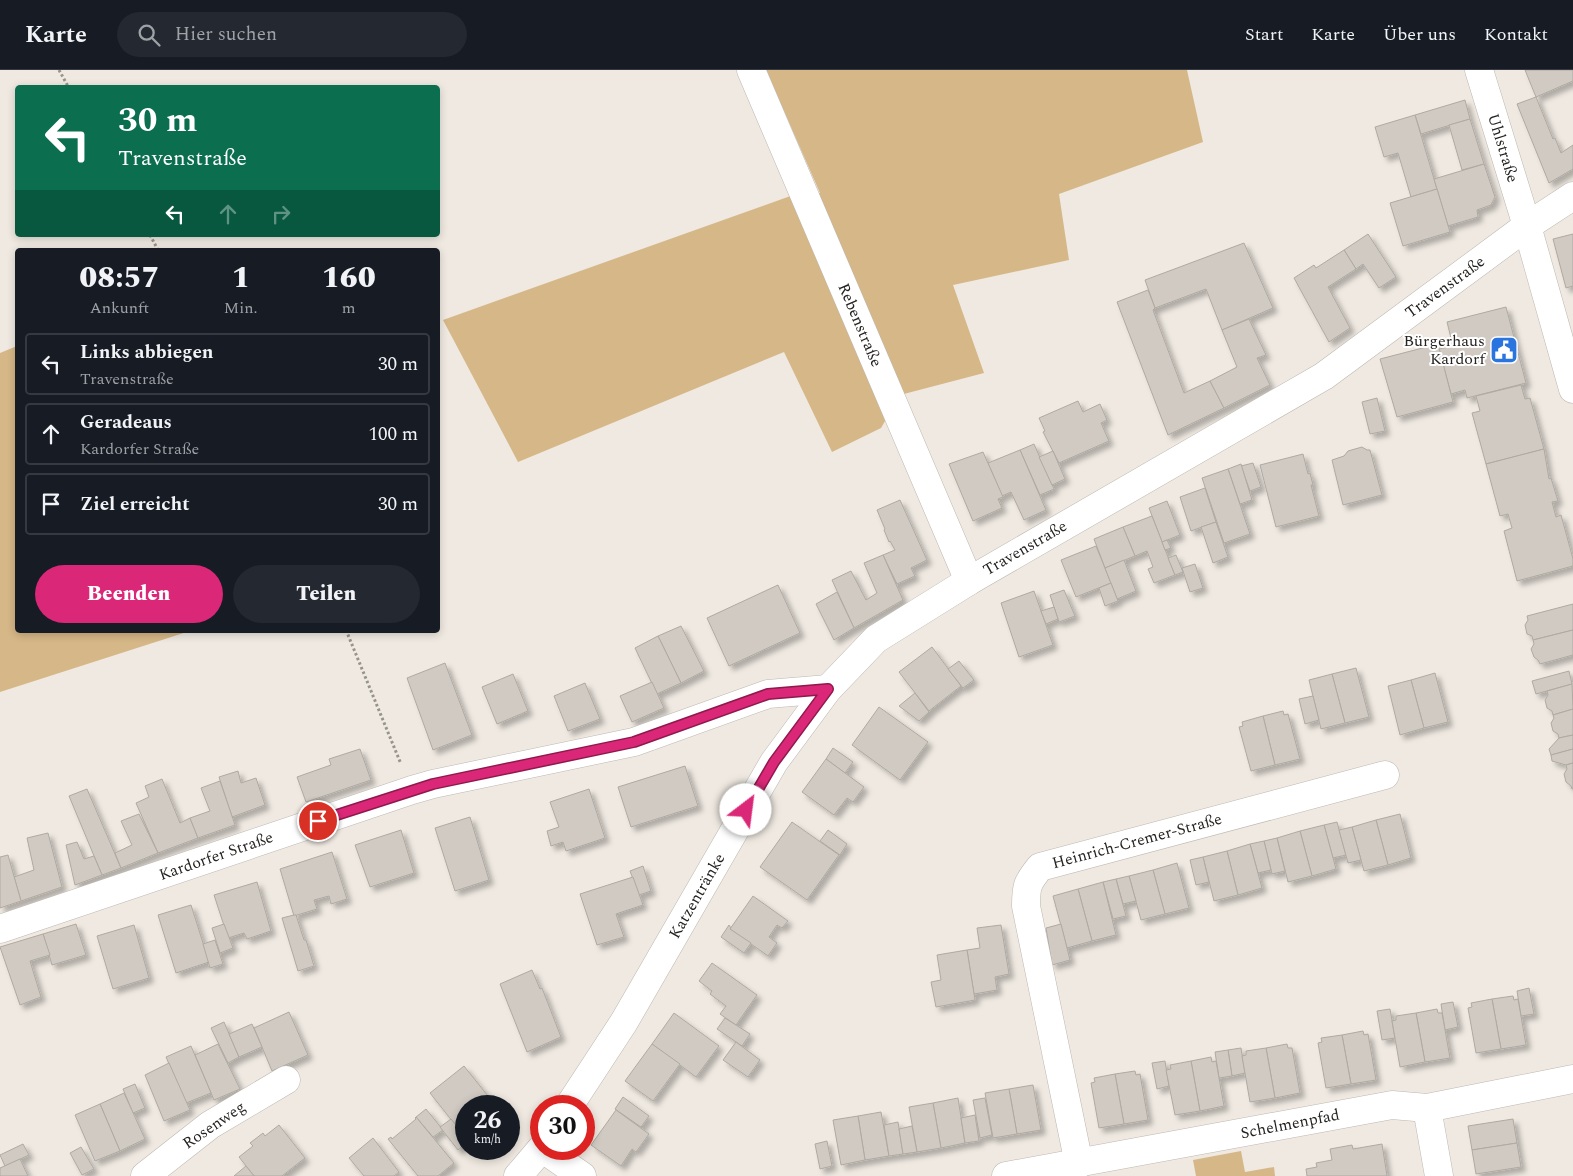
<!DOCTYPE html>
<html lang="de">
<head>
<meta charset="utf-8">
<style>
  :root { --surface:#171b24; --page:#242831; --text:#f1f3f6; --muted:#9ea1a6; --line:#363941; --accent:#db2777 }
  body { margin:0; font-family:Spectral,serif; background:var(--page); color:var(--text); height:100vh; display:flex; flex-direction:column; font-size:19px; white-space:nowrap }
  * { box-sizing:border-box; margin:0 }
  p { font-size:16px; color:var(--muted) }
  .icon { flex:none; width:28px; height:28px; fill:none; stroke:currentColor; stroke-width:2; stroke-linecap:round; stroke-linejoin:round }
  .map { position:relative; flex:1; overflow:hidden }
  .side { position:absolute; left:15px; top:178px; width:425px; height:385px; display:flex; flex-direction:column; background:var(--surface); border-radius:5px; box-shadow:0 2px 8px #0003 }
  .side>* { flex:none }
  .guide { position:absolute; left:15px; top:15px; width:425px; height:152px; border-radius:5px; box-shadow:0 2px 8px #0003; background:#0b6e4f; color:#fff; overflow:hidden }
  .speed { position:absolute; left:455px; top:1025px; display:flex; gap:10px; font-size:25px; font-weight:700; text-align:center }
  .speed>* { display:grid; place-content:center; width:65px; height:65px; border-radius:50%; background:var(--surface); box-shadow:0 2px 8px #0003; line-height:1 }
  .speed small { font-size:12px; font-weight:400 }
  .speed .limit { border:8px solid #d22; background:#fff; color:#111 }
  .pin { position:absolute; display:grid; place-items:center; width:42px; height:42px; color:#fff; margin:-21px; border:2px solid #fff; border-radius:50%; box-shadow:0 1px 5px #0007 }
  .me { position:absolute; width:55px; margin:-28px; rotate:30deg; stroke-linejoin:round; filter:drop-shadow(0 0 4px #0008) }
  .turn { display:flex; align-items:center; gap:18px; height:105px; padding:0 20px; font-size:22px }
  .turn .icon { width:65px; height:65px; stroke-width:2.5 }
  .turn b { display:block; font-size:35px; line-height:42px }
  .lanes { display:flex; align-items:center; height:48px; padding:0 20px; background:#0003; justify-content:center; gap:25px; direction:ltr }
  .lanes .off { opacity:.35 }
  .eta { display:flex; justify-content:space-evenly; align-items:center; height:85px; text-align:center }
  .eta b { font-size:30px; font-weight:800; line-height:35px }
  .cta { display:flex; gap:10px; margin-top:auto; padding:10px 20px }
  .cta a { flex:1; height:58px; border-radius:30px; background:var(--accent); color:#fff; font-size:20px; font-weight:800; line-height:58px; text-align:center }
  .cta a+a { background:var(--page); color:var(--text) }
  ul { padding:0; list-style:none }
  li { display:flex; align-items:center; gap:15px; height:62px; margin:0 10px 8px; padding:0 10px; border:2px solid var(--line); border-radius:5px }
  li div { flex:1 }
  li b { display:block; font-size:19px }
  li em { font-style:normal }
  header { display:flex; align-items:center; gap:30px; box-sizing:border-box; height:70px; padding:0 25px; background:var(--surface); border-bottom:1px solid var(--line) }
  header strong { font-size:24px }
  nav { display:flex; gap:28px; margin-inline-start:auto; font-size:18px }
  .search { width:350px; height:45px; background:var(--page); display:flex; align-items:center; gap:12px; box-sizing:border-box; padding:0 18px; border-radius:28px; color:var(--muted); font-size:19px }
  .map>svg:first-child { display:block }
</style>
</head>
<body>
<header>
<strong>Karte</strong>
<div class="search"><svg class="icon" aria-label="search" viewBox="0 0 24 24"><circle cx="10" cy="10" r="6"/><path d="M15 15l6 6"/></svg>Hier suchen</div>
<nav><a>Start</a><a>Karte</a><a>Über uns</a><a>Kontakt</a></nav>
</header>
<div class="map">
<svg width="1573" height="1106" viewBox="0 0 1573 1106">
  <defs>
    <filter id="shadow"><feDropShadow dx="4.5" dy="4.5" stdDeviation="2.5" flood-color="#0004"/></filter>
  </defs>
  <rect width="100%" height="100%" fill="#efe9e1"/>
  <g fill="#d6b787">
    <path d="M766,0H1187L1203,72L1059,124L1069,190L953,215L984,303L900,325L881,358L832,382L784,282L518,392L443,250L796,124L820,123Z"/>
    <path d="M17,276L18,560H193L0,622V283Z"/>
    <path d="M1241,1081L1245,1102L1274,1097L1275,1106H1196L1193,1090Z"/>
  </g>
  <g fill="#d0cac3" stroke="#afa9a2" filter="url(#shadow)">
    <path d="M1525,0H1573V11L1536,27Z"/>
    <path d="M1536,27L1553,69L1555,68L1561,83L1573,75V99L1549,113L1517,34Z"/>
    <path d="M1465,30L1470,49L1421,64L1415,45Z"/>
    <path d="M1415,45L1437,119L1411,127L1398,83L1384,87L1375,57Z"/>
    <path d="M1470,49L1484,94L1462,100L1449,55Z"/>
    <path d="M1484,94L1495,127L1491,135L1477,140L1478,147L1448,156L1434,109Z"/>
    <path d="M1437,119L1450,162L1403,176L1390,133Z"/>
    <path d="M1368,164L1396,207L1379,218L1363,194L1356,199L1344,180Z"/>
    <path d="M1573,164V216L1566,218L1553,169Z"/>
    <path d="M1244,173L1273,238L1222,260L1206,219L1155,238L1145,210Z"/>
    <path d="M1344,180L1356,199L1328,217L1350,258L1329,272L1294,208L1314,195L1316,198Z"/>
    <path d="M1148,220L1155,238L1153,240L1184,323L1210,311L1224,338L1168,365L1117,232Z"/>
    <path d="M1506,237L1526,313L1467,328L1465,320L1451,324L1439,279L1453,276L1447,252Z"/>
    <path d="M1249,249L1266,285L1257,288L1270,315L1224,338L1210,311L1237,297L1222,260Z"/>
    <path d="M1438,274L1453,332L1397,347L1380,289Z"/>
    <path d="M1521,315L1525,329L1530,328L1544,379L1486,394L1472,343L1480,341L1476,326Z"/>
    <path d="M1377,328L1385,361L1370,364L1362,332Z"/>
    <path d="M1078,331L1083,342L1100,334L1107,350L1101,353L1109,371L1059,393L1043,362L1045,361L1039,348Z"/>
    <path d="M1034,374L1054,419L1040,425L1020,380Z"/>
    <path d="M1362,377L1367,380H1370L1382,425L1343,435L1332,390L1344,386L1348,381Z"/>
    <path d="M1544,379L1549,409L1551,408L1558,431L1552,432L1556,447L1561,445L1573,489V496L1517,511L1504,461L1512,458L1508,444L1500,446L1486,394Z"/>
    <path d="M1020,380L1046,440L1024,450L1011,422L1002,426L988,393Z"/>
    <path d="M1053,381L1065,409L1052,415L1039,387Z"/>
    <path d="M983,382L1003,427L998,429L1002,438L973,451L949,394Z"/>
    <path d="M1303,384L1308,404L1310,403L1313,415H1311L1319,446L1276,457L1260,395Z"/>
    <path d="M1253,393L1261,417L1250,421L1241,396Z"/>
    <path d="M1241,394L1252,430L1240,434L1228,399Z"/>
    <path d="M1228,399L1250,464L1224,473L1202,408Z"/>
    <path d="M1205,418L1216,452L1191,461L1180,427Z"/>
    <path d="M900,430L927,490L911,498L915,506L897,514L883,485L895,480L890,471L889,472L884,460L885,459L877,440Z"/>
    <path d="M1167,431L1180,465L1162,472L1149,438Z"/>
    <path d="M1152,446L1175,505L1154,513L1148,499L1153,497L1147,481L1135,486L1123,457Z"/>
    <path d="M1216,452L1228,487L1213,493L1201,457Z"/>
    <path d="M1123,457L1135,486L1105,498L1094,469Z"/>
    <path d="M1167,470L1171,478L1165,480L1162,472Z"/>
    <path d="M1096,476L1111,513L1076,527L1061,490Z"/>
    <path d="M883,485L903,530L854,558L832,510L851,501L866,530L877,523L864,493Z"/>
    <path d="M1176,485L1183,502L1175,505L1168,488Z"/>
    <path d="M1124,490L1136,521L1117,529L1105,498Z"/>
    <path d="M1195,494L1203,518L1190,522L1182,498Z"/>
    <path d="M1111,513L1118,531L1105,536L1099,518Z"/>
    <path d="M778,515L800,563L729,596L707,548Z"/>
    <path d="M1064,520L1075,546L1059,552L1050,525Z"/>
    <path d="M1034,521L1053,575L1019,587L1001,533Z"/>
    <path d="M837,522L854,558L834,570L816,534Z"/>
    <path d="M1573,534V560L1533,570L1532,566L1527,564L1525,555L1528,550L1527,546Z"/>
    <path d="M1054,537L1058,549L1046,554L1041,541Z"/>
    <path d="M681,556L704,601L681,613L658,566Z"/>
    <path d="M1573,560V585L1540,594L1538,590L1534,587L1531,579L1534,574L1533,570Z"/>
    <path d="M658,566L681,613L657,624L635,578Z"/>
    <path d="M932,577L961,616L929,641L899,602Z"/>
    <path d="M959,591L974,610L963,618L948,599Z"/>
    <path d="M445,593L472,665L433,680L407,608Z"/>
    <path d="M1356,598L1369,647L1345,653L1332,604Z"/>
    <path d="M1569,601L1572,614L1536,624L1532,611Z"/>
    <path d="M1435,603L1448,652L1424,658L1411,610Z"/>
    <path d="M513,604L528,641L497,654L482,617Z"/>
    <path d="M1332,604L1345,653L1321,659L1309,610Z"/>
    <path d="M1411,610L1424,658L1400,665L1388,616Z"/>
    <path d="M652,612L664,638L632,652L620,626Z"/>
    <path d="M585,613L600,649L568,661L554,626Z"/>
    <path d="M1572,614L1573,639L1553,645L1552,641L1547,638L1545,630L1548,625L1547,621Z"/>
    <path d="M915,623L929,642L919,651L899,636Z"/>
    <path d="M1313,626L1319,650L1305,654L1299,629Z"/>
    <path d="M879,637L928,672L900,710L852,675Z"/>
    <path d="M1573,639V665L1559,668L1558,664L1553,661L1551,653L1554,648L1553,645Z"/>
    <path d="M1283,641L1284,645L1288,644L1300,689L1275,695L1263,646Z"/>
    <path d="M1263,646L1275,695L1251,701L1239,657L1243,656L1242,652Z"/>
    <path d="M1573,665V679L1551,685L1549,679L1559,668Z"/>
    <path d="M833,678L853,692L845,703L826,689Z"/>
    <path d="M360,679L371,710L306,732L297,707L331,695L329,689Z"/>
    <path d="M1573,679V693L1566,695L1552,691L1551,685Z"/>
    <path d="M826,689L864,717L853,732L847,728L834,745L802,722Z"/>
    <path d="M1573,693V719H1572L1571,716L1566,712L1564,704L1567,699L1566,695Z"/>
    <path d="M685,696L698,736L631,757L618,717Z"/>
    <path d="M238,701L241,713L256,708L265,735L232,747L219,707Z"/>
    <path d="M162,709L180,753L190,748L198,768L158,783L136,733L149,727L145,716Z"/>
    <path d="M220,711L235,755L198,768L190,748L210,741L201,718Z"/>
    <path d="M87,719L121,798L102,805L69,726Z"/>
    <path d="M589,719L605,768L566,781L563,772L551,776L547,761L559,757L550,732Z"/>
    <path d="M139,744L158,783L121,798L115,783L132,775L121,751Z"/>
    <path d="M1400,744L1411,788L1388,795L1376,750Z"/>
    <path d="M470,747L489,810L455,821L435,758Z"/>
    <path d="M1376,750L1388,795L1364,801L1352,757Z"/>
    <path d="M792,752L839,785L807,830L760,797Z"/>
    <path d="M1337,752L1346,785L1333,788L1324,755Z"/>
    <path d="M1324,755L1336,799L1312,806L1300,761Z"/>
    <path d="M1352,757L1361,790L1348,793L1339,760Z"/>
    <path d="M401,760L414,803L370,817L355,775Z"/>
    <path d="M828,760L847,774L840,785L820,771Z"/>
    <path d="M1300,761L1312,806L1288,812L1277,768Z"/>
    <path d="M48,763L62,817L21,831L14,807L34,800L27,768Z"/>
    <path d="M1277,768L1285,801L1272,804L1264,771Z"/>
    <path d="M1264,771L1271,800L1258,803L1250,774Z"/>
    <path d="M77,772L84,789L94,786L102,805L75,815L66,775Z"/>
    <path d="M1250,774L1262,818L1238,825L1227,781Z"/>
    <path d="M1227,781L1238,825L1214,831L1203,787Z"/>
    <path d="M332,782L347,829L331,834L329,826L314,830L317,839L294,846L280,799Z"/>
    <path d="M8,785L21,831L0,838V787Z"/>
    <path d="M1203,787L1209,812L1196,815L1190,790Z"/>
    <path d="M1177,793L1189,838L1165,844L1153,800Z"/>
    <path d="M643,796L651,821L639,825L630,801Z"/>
    <path d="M1153,800L1165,844L1141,850L1129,806Z"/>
    <path d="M1129,806L1136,831L1123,834L1116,809Z"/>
    <path d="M633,807L643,835L616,844L624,867L597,875L580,824Z"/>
    <path d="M1116,809L1126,846L1113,849L1103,812Z"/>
    <path d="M257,812L271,861L247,869L244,863L228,868L214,825Z"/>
    <path d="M1103,812L1116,865L1092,871L1078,819Z"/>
    <path d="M1078,819L1092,871L1067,878L1053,826Z"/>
    <path d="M753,826L788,851L782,858L777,855L769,867L777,873L768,886L730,859Z"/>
    <path d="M191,835L209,892L176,903L158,845Z"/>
    <path d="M294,845H296L304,870H306L314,896L298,901L282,848Z"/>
    <path d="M76,854L86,885L52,895L43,864Z"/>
    <path d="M224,854L233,878L220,883L212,858Z"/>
    <path d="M1061,854L1070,890L1052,895L1046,858Z"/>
    <path d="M134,855L149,908L113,919L97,866Z"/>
    <path d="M729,855L731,858L730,859L751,873L744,883L721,867Z"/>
    <path d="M1001,855L1009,904L995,907L997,920L974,924L967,880L980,878L977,858Z"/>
    <path d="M43,864L50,885L30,891L41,927L20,935L0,877Z"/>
    <path d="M215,870L223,894L210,898L203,874Z"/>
    <path d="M967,880L975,930L936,937L931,912L941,910L937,885Z"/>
    <path d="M712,893L757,925L736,955L720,944L726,936L710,924L712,921L699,911Z"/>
    <path d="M532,900L540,919L542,918L561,967L527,982L500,914Z"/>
    <path d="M1529,918L1534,944L1521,946L1517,921Z"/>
    <path d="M1513,926L1514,930L1518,929L1526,975L1501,979L1492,929Z"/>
    <path d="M1492,929L1501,979L1476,983L1468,938L1472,937L1471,933Z"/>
    <path d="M1453,932L1458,957L1445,960L1441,934Z"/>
    <path d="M1390,939L1395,968L1382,970L1377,941Z"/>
    <path d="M1437,939L1438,943H1442L1450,988L1425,992L1416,943Z"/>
    <path d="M289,942L308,985L272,1001L254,958Z"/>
    <path d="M674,943L719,976L696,1007L652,974Z"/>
    <path d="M1416,943L1425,992L1400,997L1392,951L1396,950V946Z"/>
    <path d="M725,948L750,964L742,976L717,959Z"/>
    <path d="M224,952L239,987L228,993L211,958Z"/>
    <path d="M252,954L262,977L239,987L229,964Z"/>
    <path d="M1363,961L1364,965L1368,964L1376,1010L1351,1014L1342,965Z"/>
    <path d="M1342,965L1351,1014L1326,1018L1318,973L1322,972L1321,968Z"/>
    <path d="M736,972L760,990L748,1007L723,990Z"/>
    <path d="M218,974L240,1019L214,1030L195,985Z"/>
    <path d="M652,974L680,994L653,1031L625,1011Z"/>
    <path d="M1287,974L1288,978H1292L1300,1023L1275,1028L1266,978Z"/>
    <path d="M191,976L211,1023L186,1033L166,987Z"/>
    <path d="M1241,978L1245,1003L1232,1006L1228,980Z"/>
    <path d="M1266,978L1275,1028L1250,1032L1242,986L1246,985V981Z"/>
    <path d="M1228,980L1232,1006L1219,1008L1215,982Z"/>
    <path d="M1211,987L1212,992L1216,991L1224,1036L1200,1041L1191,991Z"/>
    <path d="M1165,991L1169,1016L1157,1019L1152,993Z"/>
    <path d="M1191,991L1200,1041L1175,1045L1166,1000L1171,999L1170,995Z"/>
    <path d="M169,993L190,1040L164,1051L145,1005Z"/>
    <path d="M464,996L496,1036H466V1065L464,1066L430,1023Z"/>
    <path d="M1135,1001L1136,1005L1140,1004L1148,1050L1124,1054L1115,1004Z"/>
    <path d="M1115,1004L1124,1054L1099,1058L1091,1013L1095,1012L1094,1008Z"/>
    <path d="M135,1014L145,1038L133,1043L123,1019Z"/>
    <path d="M1033,1015L1041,1060L1017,1064L1009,1019Z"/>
    <path d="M1009,1019L1017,1064L993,1068L985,1023Z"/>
    <path d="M124,1023L145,1069L120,1081L100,1034Z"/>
    <path d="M623,1027L649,1046L641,1057L615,1039Z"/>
    <path d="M958,1028L965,1073L941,1078L933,1033Z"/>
    <path d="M985,1028L992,1065L980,1068L973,1030Z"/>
    <path d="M933,1033L941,1078L917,1082L909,1037Z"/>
    <path d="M100,1034L120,1081L95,1091L75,1045Z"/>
    <path d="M426,1039L443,1060L433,1067L416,1047Z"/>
    <path d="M616,1040L649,1064L636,1082L632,1079L621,1096L591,1075Z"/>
    <path d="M881,1042L889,1086L865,1090L858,1046Z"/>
    <path d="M975,1045L979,1071L965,1073L961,1048Z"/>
    <path d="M858,1046L865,1090L841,1095L833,1050Z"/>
    <path d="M416,1047L454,1093L438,1106H418L388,1069L391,1067L392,1069L416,1049L415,1048Z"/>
    <path d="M451,1049L466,1067V1073L458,1080L440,1057Z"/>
    <path d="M1513,1049L1517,1073L1472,1080L1468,1056Z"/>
    <path d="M898,1052L903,1084L889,1086L884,1055Z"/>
    <path d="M279,1055L305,1088L282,1106H254L239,1087L253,1076L250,1073L263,1063L265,1066Z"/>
    <path d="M912,1056L917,1082L903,1084L899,1059Z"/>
    <path d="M373,1068L399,1102L394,1106H364L349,1088Z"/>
    <path d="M827,1071L832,1096L820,1099L815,1074Z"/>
    <path d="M1517,1073L1521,1097L1476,1104L1472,1080Z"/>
    <path d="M23,1074L29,1085L5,1096L0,1085Z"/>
    <path d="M1382,1074L1387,1106H1307L1306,1099L1317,1097L1316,1093L1332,1090L1330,1079L1352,1075L1353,1079Z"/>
    <path d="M81,1077L94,1099L82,1105L70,1083Z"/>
    <path d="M20,1089L28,1106H0V1098Z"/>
    <path d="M246,1096L254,1106H234Z"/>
  </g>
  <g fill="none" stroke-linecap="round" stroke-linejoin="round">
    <defs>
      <g id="minor">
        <path d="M751,0L969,511"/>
        <path d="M1479,0L1527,156L1573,319"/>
        <path d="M0,859L412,720L433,714L634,672L768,624L828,619"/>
        <path d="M569,1036L624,952L774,692L828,619L876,569L969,511L1324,306L1527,156L1573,126"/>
        <path d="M1427,1038L1439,1106"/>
        <path d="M543,1079L582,1106"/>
        <path d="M1079,1094L1026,836C1026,816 1027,813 1040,797L1385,705"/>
        <path d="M145,1106L210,1055L286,1010"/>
        <path d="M518,1106L541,1079"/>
        <path d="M1006,1106L1392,1035L1427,1038L1573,1009"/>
      </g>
    </defs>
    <use href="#minor" stroke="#bdb8b0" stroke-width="29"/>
    <g stroke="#97938d" stroke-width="3" stroke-dasharray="2.5 2.5" stroke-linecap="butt">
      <path d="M59,0L69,18"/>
      <path d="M150,165L158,180"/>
      <path d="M346,560L401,694"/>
    </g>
    <use href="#minor" stroke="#fff" stroke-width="28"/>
  </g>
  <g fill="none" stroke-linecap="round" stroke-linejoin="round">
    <defs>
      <path id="route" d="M318,751L433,714L634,672L768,624L828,619L774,692L746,740"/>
    </defs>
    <use href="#route" stroke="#8e194d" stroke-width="12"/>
    <use href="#route" stroke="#db2777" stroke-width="9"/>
  </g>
  <defs>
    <symbol id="civic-square" viewBox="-11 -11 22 22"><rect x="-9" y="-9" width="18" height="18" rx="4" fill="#2a74e0" stroke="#fff"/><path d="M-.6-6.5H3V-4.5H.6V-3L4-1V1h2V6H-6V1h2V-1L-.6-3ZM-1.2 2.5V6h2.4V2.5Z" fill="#fff"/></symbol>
  </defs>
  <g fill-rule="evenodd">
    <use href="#civic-square" x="1488" y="264" width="32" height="32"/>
  </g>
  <g text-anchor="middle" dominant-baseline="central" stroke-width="4" stroke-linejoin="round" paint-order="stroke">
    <g font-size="16" fill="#252320" stroke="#fff">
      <text transform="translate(1503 78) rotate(73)">Uhlstraße</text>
      <text transform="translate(1445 217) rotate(-36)">Travenstraße</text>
      <text transform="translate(860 255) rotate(67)">Rebenstraße</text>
      <text transform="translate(1025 478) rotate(-30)">Travenstraße</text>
      <text transform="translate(1137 771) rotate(-15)">Heinrich-Cremer-Straße</text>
      <text transform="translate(216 786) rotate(-19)">Kardorfer Straße</text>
      <text transform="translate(697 826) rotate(-60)">Katzentränke</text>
      <text transform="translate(1290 1054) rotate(-11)">Schelmenpfad</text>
      <text transform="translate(214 1055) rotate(-34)">Rosenweg</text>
    </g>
    <g font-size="16" fill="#252320" stroke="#fff" text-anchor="end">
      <text x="1485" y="271">Bürgerhaus<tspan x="1485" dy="18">Kardorf</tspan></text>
    </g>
  </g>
</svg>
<div class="speed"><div>26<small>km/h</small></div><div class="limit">30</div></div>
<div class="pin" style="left:318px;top:751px;background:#d93025"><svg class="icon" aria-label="arrive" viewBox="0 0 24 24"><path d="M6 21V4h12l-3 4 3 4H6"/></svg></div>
<svg class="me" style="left:746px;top:740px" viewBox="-20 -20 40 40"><circle r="19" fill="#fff"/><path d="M0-13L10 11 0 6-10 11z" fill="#db2777"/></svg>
<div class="guide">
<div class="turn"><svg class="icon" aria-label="left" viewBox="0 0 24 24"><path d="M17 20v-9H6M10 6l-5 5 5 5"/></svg><div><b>30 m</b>Travenstraße</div></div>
<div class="lanes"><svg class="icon" aria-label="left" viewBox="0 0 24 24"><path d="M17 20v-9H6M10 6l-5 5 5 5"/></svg><svg class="icon off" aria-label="ahead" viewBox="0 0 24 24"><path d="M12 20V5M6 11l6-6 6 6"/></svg><svg class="icon off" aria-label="right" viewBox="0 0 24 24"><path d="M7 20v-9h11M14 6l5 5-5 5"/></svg></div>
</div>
<section class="side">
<div class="eta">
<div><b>08:57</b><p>Ankunft</p></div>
<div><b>1</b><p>Min.</p></div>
<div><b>160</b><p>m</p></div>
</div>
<ul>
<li><svg class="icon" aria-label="left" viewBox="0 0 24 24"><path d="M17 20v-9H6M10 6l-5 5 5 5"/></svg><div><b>Links abbiegen</b><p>Travenstraße</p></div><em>30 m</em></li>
<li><svg class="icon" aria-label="ahead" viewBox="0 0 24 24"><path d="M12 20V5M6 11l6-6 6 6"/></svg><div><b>Geradeaus</b><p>Kardorfer Straße</p></div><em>100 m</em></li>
<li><svg class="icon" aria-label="arrive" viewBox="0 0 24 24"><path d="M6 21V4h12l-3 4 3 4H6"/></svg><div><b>Ziel erreicht</b></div><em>30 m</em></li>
</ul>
<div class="cta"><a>Beenden</a><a>Teilen</a></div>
</section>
</div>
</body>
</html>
